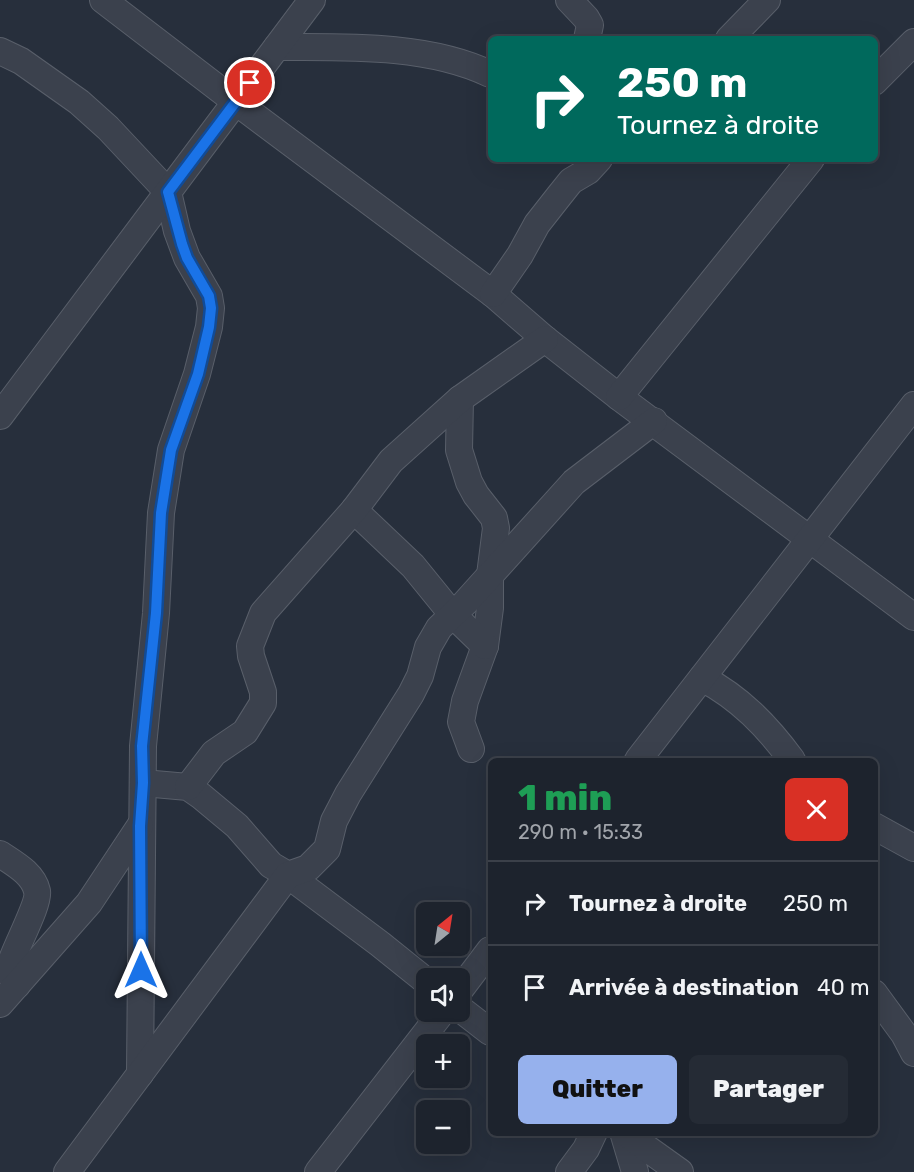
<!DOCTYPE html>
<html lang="fr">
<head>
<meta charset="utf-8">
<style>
  :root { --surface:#1d232d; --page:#252b35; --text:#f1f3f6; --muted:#a0a4aa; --line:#3b4049; --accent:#96b1ed }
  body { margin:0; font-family:Rubik,sans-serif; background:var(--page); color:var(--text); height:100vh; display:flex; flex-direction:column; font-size:22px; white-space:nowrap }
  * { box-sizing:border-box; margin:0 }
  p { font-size:20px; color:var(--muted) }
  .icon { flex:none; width:33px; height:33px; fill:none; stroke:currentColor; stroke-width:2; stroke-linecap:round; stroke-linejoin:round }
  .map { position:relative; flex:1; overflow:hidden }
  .panel { position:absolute; left:488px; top:758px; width:390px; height:378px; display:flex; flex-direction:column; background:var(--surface); border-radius:9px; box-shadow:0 6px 24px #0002,0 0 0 2px var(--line) }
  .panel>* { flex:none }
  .top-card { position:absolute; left:488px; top:36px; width:390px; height:126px; border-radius:9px; box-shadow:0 6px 24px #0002,0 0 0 2px var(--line); background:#00695c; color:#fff; overflow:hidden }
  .needle { width:39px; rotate:30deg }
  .buttons { position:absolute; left:416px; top:902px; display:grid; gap:12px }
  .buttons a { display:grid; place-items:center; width:54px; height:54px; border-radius:9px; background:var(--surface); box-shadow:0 6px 24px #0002,0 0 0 2px var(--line); font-size:30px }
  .pin { position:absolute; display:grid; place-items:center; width:51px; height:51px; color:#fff; margin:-26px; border:3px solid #fff; border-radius:50%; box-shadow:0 2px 6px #0007 }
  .me { position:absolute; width:66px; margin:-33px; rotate:0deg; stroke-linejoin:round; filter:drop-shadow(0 0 4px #0008) }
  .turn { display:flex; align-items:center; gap:21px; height:126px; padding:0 30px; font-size:27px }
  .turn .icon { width:78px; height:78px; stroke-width:2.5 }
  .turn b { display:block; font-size:42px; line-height:51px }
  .round { display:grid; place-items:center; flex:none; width:63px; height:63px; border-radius:9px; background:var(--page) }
  .head { display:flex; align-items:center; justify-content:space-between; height:102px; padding:0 30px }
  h1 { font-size:36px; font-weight:800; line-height:45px; color:#1e9e55 }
  .primary-button { display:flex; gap:12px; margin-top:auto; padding:12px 30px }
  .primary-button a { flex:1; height:69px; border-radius:9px; background:var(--accent); color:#111; font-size:24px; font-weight:800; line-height:69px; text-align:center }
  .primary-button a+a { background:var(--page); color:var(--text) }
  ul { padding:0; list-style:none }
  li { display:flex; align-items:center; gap:18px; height:84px; padding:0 30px; border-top:2px solid var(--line) }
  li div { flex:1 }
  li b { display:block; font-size:22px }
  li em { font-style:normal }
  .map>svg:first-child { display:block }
</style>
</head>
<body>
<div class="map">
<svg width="914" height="1172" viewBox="0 0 914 1172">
  <rect width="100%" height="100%" fill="#272f3c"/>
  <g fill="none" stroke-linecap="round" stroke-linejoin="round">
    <defs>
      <g id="minor">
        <path d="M103,0L236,102L493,294L545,339L619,397L914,617"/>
        <path d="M569,0L586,18L590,25L587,39"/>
        <path d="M729,39L767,0"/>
        <path d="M277,47C345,47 428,44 490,74"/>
        <path d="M0,51L21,61L79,102L108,128L168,192L177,231L187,258L209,296L211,308L209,327L197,374L171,450L161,513L156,613L143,746L140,1074"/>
        <path d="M874,82L914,42"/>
        <path d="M493,294L520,255L537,224L559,196L571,181L588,171L599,159"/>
        <path d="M619,397L811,159"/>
        <path d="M460,399L459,450L469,482L476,495L494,518L496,528L490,575V608L485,646L465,701L461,722L471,749"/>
        <path d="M0,416L312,0"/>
        <path d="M354,510L413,566L452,614L485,646"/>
        <path d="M702,678C740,698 767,726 792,760"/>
        <path d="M638,760L914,405"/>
        <path d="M143,783L188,787L201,796L237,826L271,865L288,875L380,944L426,981"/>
        <path d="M188,787L214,753L245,732L263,703V692L251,656L250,646L263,613L354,510L391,461L460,399L545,339"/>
        <path d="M874,826L914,848"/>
        <path d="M0,854C13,863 33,873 37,891C40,904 12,953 8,971L17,985"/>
        <path d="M459,991L490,950"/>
        <path d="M874,993L904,1034L914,1053"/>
        <path d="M0,1004L89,903L140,826"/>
        <path d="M459,1008L490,1032"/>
        <path d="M623,1132L635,1172"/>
        <path d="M624,1132L680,1172"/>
        <path d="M67,1172L288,875L308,868L327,849L334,821L348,794L411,694L420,676L428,647L439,628L465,603L574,482L654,421"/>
        <path d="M318,1172L443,1011"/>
        <path d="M569,1172L586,1149L594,1132"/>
      </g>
    </defs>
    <use href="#minor" stroke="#595f6a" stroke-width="28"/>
    <use href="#minor" stroke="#3b414d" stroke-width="26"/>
  </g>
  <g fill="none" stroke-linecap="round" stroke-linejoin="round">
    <defs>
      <path id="route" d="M141,970L140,826L143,783L142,746L156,613L161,513L171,450L198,374L209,327L211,308L209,296L187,258L182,244L168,192L250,83"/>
    </defs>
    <use href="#route" stroke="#114b97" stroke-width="15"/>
    <use href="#route" stroke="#1a73e8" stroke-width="10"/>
  </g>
</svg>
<div class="buttons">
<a><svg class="needle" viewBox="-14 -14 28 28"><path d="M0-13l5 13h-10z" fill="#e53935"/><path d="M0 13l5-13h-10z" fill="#a0a4aa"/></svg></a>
<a><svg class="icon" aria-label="sound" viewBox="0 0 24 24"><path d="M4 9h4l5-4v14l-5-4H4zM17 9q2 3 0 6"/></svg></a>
<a>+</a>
<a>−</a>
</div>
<div class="pin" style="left:250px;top:83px;background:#d93025"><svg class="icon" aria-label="arrive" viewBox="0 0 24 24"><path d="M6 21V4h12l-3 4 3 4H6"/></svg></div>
<svg class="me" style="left:141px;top:970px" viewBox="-20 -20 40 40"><path d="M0-17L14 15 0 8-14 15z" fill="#1a73e8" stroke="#fff" stroke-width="4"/></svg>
<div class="top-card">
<div class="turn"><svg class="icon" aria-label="right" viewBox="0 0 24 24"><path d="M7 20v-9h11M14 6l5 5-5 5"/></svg><div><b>250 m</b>Tournez à droite</div></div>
</div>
<section class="panel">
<div class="head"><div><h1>1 min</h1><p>290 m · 15:33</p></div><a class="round" style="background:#d93025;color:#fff"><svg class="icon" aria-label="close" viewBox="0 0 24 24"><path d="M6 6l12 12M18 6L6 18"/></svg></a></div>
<ul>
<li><svg class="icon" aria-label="right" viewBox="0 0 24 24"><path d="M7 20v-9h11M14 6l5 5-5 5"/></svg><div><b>Tournez à droite</b></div><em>250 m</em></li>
<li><svg class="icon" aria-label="arrive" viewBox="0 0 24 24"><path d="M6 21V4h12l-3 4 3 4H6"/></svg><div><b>Arrivée à destination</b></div><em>40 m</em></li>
</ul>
<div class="primary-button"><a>Quitter</a><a>Partager</a></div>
</section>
</div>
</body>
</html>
